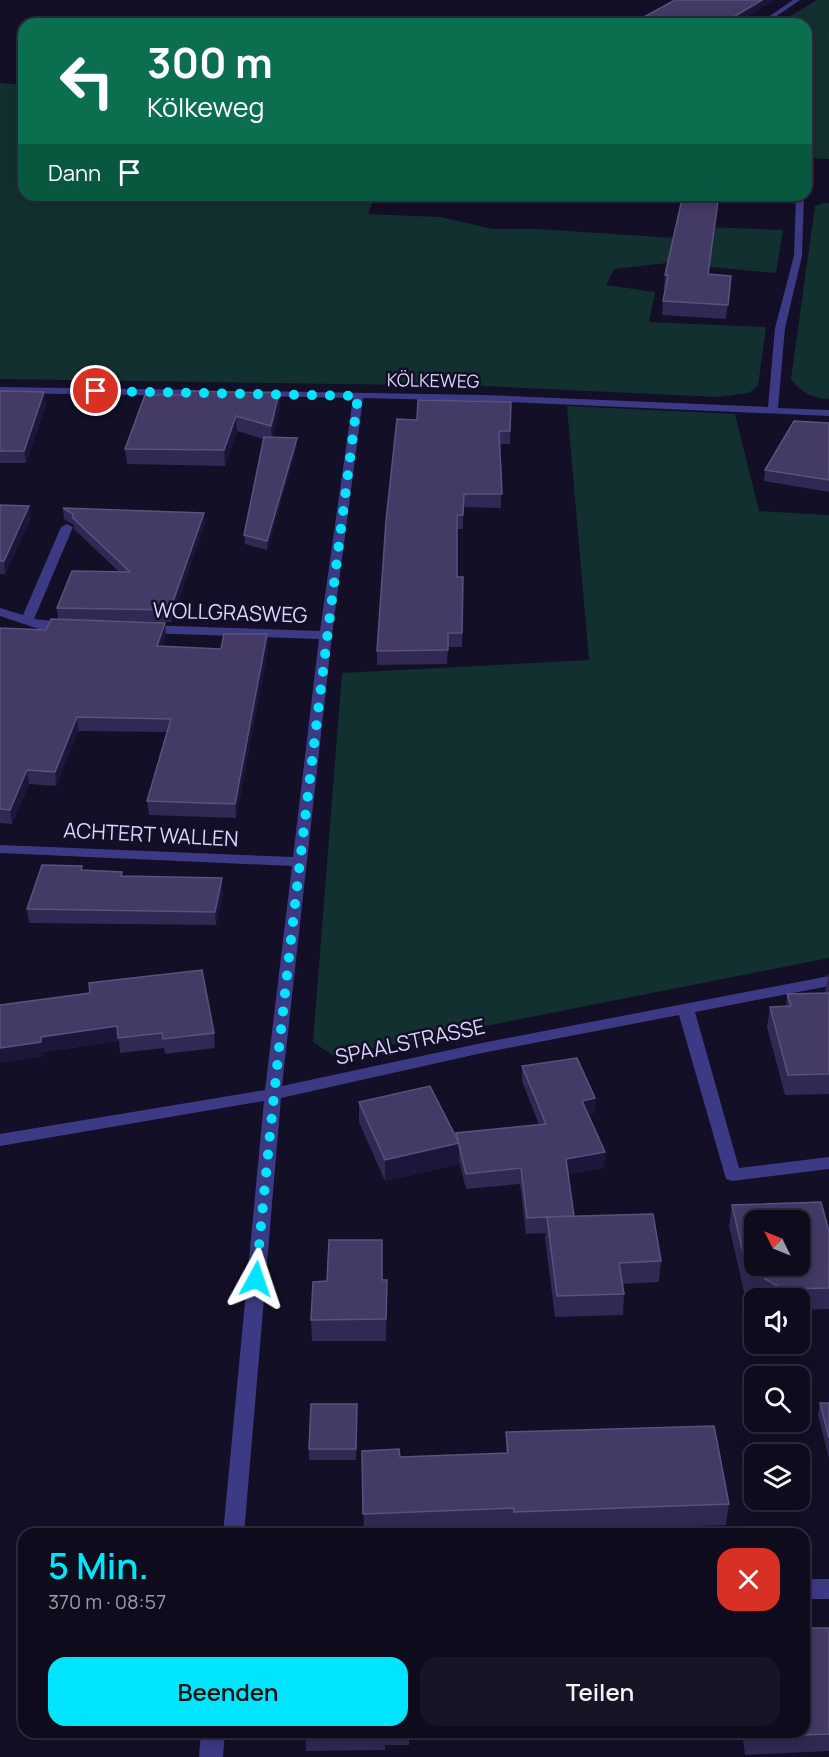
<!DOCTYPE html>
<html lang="de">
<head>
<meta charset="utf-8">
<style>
  :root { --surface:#0e0b1c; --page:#171425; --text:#f1f3f6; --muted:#9b9ba3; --line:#2e2b3b; --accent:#00e5ff }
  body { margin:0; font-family:Manrope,sans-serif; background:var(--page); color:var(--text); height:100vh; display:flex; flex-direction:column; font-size:22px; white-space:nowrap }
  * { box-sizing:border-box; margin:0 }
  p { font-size:20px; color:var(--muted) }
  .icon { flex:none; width:33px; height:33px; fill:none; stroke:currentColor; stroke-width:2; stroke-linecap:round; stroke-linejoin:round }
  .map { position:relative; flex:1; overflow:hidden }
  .details { position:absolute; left:18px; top:1528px; width:792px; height:210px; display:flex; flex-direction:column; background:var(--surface); border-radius:18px; box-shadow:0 3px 15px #0003,0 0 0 2px var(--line) }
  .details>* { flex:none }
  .guide { position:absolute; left:18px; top:18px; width:794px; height:183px; border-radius:18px; box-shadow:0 3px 15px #0003,0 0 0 2px var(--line); background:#0b6e4f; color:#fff; overflow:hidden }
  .needle { width:39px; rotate:313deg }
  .buttons { position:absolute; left:744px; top:1210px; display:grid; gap:12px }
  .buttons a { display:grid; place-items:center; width:66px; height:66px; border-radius:12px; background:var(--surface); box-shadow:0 3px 15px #0003,0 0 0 2px var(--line); font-size:30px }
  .pin { position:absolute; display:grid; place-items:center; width:51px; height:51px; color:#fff; margin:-26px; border:3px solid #fff; border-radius:50%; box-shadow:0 2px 6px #0007 }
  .me { position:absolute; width:66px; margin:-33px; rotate:5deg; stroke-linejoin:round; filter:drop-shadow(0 0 4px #0008) }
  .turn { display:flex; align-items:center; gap:21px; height:126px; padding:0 30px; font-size:27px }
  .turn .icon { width:78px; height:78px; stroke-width:2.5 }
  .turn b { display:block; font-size:42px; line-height:51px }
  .then { display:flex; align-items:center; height:57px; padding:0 30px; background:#0003; gap:12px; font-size:22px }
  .round { display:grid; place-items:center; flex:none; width:63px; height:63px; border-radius:18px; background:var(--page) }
  .summary { display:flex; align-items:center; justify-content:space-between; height:102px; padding:0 30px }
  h1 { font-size:36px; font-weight:600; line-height:45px; color:var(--accent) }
  .primary-button { display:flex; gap:12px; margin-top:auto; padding:12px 30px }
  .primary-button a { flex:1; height:69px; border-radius:18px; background:var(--accent); color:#111; font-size:24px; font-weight:600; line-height:69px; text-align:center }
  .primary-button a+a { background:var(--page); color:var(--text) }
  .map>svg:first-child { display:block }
</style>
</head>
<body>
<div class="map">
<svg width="829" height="1757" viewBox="0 0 829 1757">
  <rect width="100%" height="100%" fill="#130f26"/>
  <g fill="#12302f">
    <path d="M817,0H829V159L806,158V24H777Z"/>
    <path d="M0,83L24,85V195H376L368,214L441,217L492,229H537L675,238L680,226L783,230L776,273L667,263L614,269L606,285L655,292L649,322L766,327L758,386L749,393L718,397L483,386L0,379Z"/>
    <path d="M824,203H829V399C813,398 801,393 791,379L815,206Z"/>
    <path d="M567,406L735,414L759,511L829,515V958L334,1056L313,1042L342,673L589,660Z"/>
  </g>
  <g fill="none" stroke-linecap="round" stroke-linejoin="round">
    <g fill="#3d3a85" fill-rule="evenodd">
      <path d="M793,0H800L765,24H758Z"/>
      <path d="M796,195H804L802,256L785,328L778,408L829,410V416L484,401L363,398L332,635L282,1086L482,1043L829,976V986L695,1012L739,1168L829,1157V1169L732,1181L726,1179L679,1015L482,1053L281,1098L244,1534H223L264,1101L0,1146V1134L265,1090L292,866L0,853V845L293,857L319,639L145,633L139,629L145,625L320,631L353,398L259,396L255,395V391L484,395L768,407L775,328L794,256Z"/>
      <path d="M0,387L202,390L207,393L202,396L0,393Z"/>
      <path d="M67,524L73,527L34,619L71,623V629H39L0,616V608L23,615L61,527Z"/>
      <rect x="804" y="1579" width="25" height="20"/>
      <path d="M201,1732H225L223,1757H199Z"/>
    </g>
  </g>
  <g fill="#312854">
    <path d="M717,214L708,274L731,276L726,319L662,315L663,301L666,289L664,288L665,275Z"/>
    <path d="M0,391L46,404L26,463H0V476Z"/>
    <path d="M279,393L280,407L272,437L297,438V446L267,550L245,544L244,535L264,439L237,431L225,466L127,464L125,449L183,395Z"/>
    <path d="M511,402L510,444H500L501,508L463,507V529H457V577H463L462,647H448L447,664L377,665V651L417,420Z"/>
    <path d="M829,423V492L764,481L765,470Z"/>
    <path d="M0,505L31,518L5,574H0Z"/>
    <path d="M63,508L205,523L171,622L93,620L166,636L162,646L221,649L267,634L268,648L236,818L149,815L147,801L167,732L78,731L56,786L29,784L12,824L0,823V628L46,630L58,619L57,608L119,572L74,529V525L64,519Z"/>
    <path d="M82,870L122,872V876L223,892L216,925L29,923L27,909Z"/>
    <path d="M828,974H829V1094L785,1095L767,1027L770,1007L786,1006L787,994L825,993Z"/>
    <path d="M0,1005L214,1033L215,1048L165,1054L164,1048L120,1053L119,1041L43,1052V1057Z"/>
    <path d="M522,1066L595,1098L594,1113L588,1115L605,1152L604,1168L568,1174L574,1216L661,1261L659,1282L623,1284L624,1294L623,1315L555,1317L545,1238L546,1233L526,1234L520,1184L466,1189L459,1161V1164L385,1181L359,1122V1102L456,1137V1133L539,1125L522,1081Z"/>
    <path d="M732,1205L829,1231V1309L800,1310V1299H761L756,1296H745L729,1226Z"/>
    <path d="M382,1240V1280H387L386,1341H312L311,1320L327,1281Z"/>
    <path d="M820,1403H829V1458L818,1415Z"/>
    <path d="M357,1404L356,1460H309V1449Z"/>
    <path d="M506,1432L729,1504L726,1525L513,1533V1530L364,1534L362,1451L400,1457L506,1453Z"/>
    <path d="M829,1628V1751L745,1755L742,1732H804Z"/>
    <path d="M305,1732H409V1745H385V1750L306,1751Z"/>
    <path d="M616,1732H660V1735L617,1737Z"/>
  </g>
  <g fill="#1d163a">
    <path d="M762,0H775L736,24H722Z"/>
    <path d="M718,201L717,214L706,288L708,274Z"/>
    <path d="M44,392L46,404L26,463L24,451Z"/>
    <path d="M279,393L280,407L272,441L271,426Z"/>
    <path d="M236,416L237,431L225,466L224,450Z"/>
    <path d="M297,438V446L267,550V541Z"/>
    <path d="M29,506L31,518L5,574L4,561Z"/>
    <path d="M204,513L205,523L171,622L170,610Z"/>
    <path d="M165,623L166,636L158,659L157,646Z"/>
    <path d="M267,634L268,648L236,818L235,804Z"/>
    <path d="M77,717L78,731L56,786L55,772Z"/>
    <path d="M27,770L29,784L12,824L10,810Z"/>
    <path d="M222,878L223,892L216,925L215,912Z"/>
    <path d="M117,1026L119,1041L43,1052V1057L0,1063V1048L41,1037Z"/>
    <path d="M595,1098L594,1113L581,1116L582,1101Z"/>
    <path d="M459,1143V1164L385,1181V1160Z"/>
    <path d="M605,1152L604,1168L565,1174L566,1159Z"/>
  </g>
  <g fill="#433a66" stroke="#5a527e" stroke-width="1.5" fill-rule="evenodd">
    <path d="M675,0H762L722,24H631Z"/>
    <path d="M682,199L718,201L708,274L731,276L728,305L663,301L668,275H665Z"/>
    <path d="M0,391L44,392L24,451H0Z"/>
    <path d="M184,391L279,393L271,426L236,416L224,450L125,449L145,395H183Z"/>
    <path d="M418,400L511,402L510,431H499L502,494H464L463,515H457V577H463L462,633H448V650L377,651L386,521L397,419L417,420Z"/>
    <path d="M794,421L829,423V480L765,470Z"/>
    <path d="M264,437L297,438L267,541L244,535Z"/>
    <path d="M0,505L29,506L4,561H0Z"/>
    <path d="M63,508L204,513L170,610L57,608L72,571L130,572L73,518V514Z"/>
    <path d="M51,619L165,623L157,646L221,649L224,634H267L235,804L147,801L171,719L77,717L55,772L27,770L10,810L0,809V628L46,630Z"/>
    <path d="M42,865L82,866L81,870L122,872L121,876L222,878L215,912L27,909Z"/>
    <path d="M202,970L214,1033L163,1039L162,1033L118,1038L117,1026L41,1037V1042L0,1048V1005L90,993L89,983Z"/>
    <path d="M829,993V1074L788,1075L770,1007L791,1006L787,994Z"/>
    <path d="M577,1058L595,1098L582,1101L605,1152L566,1159L574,1216L527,1218L521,1168L466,1174L456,1133L546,1124L522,1066Z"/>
    <path d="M430,1086L459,1143L385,1160L359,1102Z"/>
    <path d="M821,1202L829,1231V1288L782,1289L759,1275H748L732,1205ZM754,1221H800V1266H754Z"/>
    <path d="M653,1214L661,1261L619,1263L624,1294L557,1296L547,1217Z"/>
    <path d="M329,1240H382V1280H387L386,1319L311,1320L313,1282L327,1281Z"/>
    <path d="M820,1403H829V1438Z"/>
    <path d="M311,1404H357L356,1449H309Z"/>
    <path d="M714,1426L729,1504L514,1512V1508L363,1514L362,1451L399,1449L400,1457L508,1453L506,1432Z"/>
    <path d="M804,1628H829V1734L748,1737L747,1732H804Z"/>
    <path d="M305,1732H379L305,1733Z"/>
  </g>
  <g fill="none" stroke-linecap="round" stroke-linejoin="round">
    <path stroke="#00e5ff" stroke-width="10" stroke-dasharray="0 18" d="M96,391L358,396C320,690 283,984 256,1279"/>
  </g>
  <g text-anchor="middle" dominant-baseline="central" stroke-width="5" stroke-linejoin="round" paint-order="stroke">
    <g font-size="18" fill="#d9d4ff" stroke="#130f26">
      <text transform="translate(433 380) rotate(1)">KÖLKEWEG</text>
    </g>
    <g font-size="21" fill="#d9d4ff" stroke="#130f26">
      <text transform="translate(230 612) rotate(2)">WOLLGRASWEG</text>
      <text transform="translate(151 834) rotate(3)">ACHTERT WALLEN</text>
      <text transform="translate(410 1041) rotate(-12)">SPAALSTRASSE</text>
    </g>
  </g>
</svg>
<div class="buttons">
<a><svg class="needle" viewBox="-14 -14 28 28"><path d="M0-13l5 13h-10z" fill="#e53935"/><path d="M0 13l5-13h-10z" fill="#9b9ba3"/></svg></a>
<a><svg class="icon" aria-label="sound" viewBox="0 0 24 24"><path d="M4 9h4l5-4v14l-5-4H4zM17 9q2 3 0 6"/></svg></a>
<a><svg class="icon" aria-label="search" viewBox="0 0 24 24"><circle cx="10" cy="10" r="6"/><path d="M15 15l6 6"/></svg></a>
<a><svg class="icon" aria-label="layers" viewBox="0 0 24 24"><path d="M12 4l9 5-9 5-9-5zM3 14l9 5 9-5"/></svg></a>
</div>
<div class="pin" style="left:96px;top:391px;background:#d93025"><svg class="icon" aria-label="arrive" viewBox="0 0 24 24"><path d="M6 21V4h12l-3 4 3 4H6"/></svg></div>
<svg class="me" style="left:256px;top:1279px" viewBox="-20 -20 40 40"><path d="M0-17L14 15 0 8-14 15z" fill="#00e5ff" stroke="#fff" stroke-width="4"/></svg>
<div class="guide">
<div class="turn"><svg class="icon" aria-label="left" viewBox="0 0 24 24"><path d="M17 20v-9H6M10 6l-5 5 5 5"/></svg><div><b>300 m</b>Kölkeweg</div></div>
<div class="then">Dann<svg class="icon" aria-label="arrive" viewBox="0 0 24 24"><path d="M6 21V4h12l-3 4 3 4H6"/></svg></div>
</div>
<section class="details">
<div class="summary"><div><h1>5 Min.</h1><p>370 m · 08:57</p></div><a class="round" style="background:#d93025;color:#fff"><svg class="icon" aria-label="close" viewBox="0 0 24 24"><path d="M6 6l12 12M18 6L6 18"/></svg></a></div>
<div class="primary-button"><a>Beenden</a><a>Teilen</a></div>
</section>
</div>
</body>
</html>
